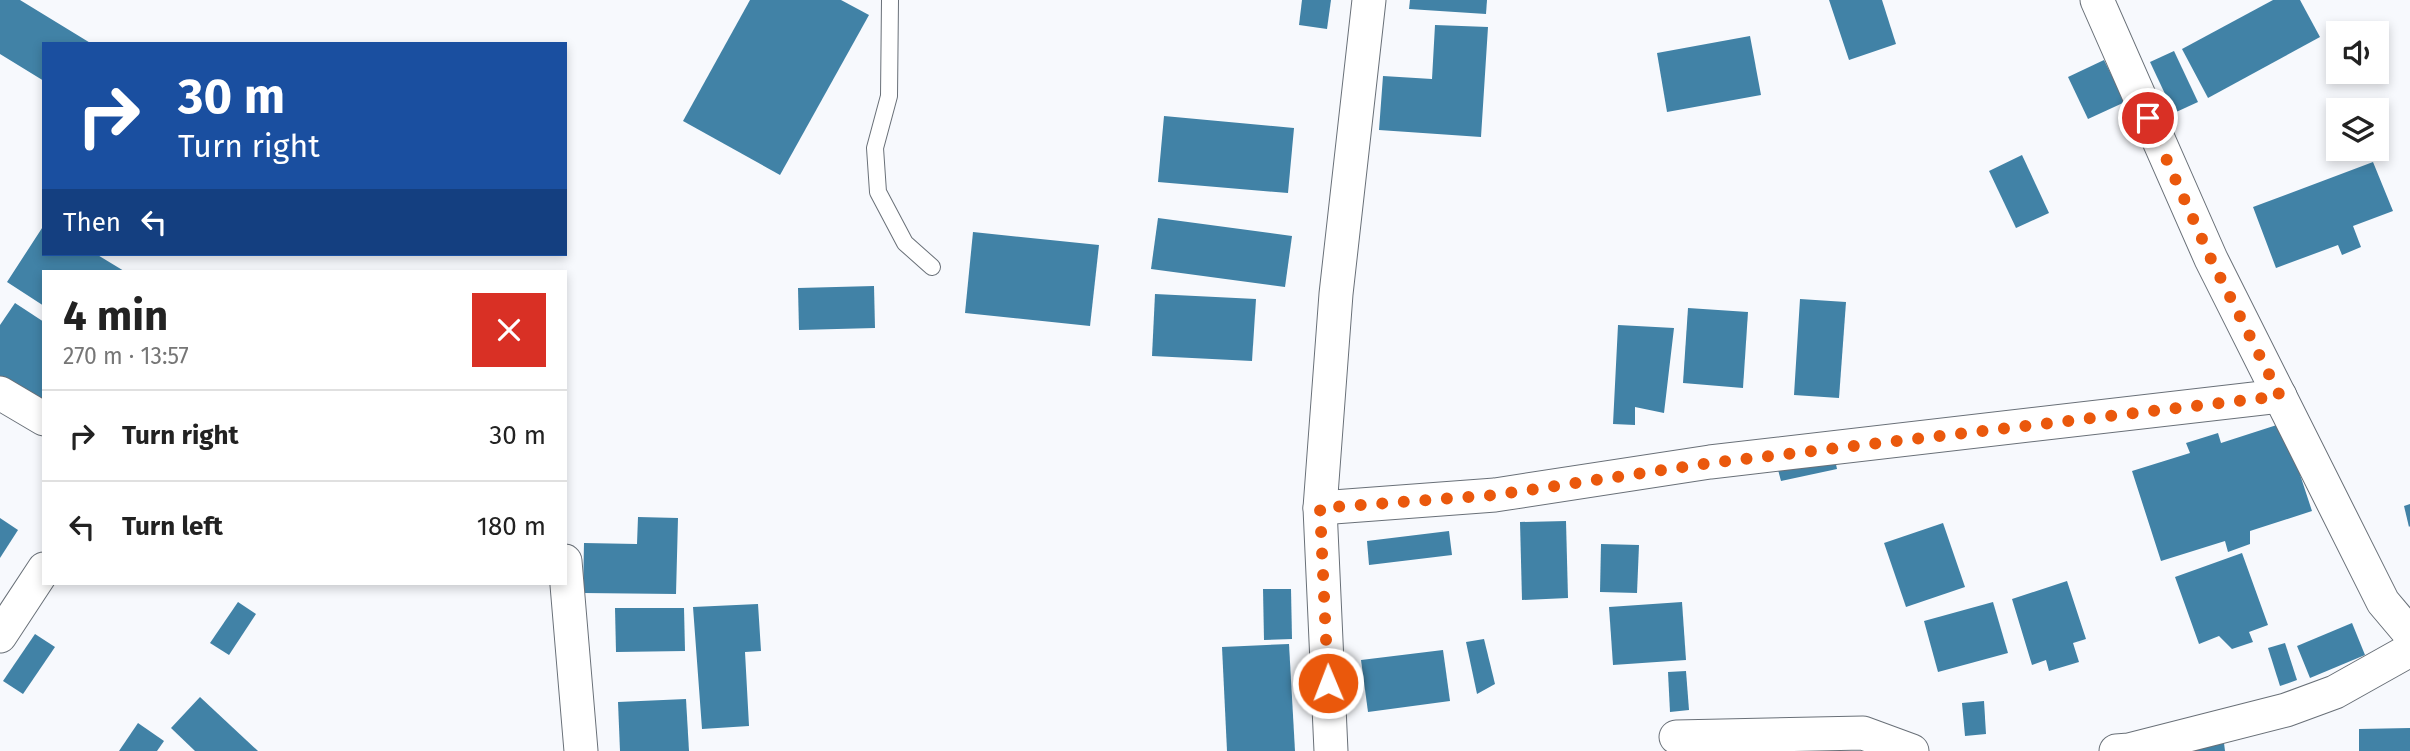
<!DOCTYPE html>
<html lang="en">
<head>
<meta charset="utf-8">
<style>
  :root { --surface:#fff; --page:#f2f2f2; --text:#222; --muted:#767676; --line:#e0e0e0 }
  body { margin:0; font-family:"Fira Sans",sans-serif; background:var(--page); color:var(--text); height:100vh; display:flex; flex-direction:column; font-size:26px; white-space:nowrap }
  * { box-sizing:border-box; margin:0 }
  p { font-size:23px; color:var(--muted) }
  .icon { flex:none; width:38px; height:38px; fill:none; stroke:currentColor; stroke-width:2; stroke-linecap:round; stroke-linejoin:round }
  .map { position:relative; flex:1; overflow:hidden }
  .drawer { position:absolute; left:42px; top:270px; width:525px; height:315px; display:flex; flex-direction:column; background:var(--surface); border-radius:0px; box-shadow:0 4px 10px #0003 }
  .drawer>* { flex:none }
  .guide { position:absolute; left:42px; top:42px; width:525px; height:214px; border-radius:0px; box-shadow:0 4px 10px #0003; background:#1a4fa0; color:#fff; overflow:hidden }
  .tools { position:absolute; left:2326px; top:21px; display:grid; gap:14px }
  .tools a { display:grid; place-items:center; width:63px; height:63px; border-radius:0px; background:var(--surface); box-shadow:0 4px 10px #0003; font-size:35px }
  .pin { position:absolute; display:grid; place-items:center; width:60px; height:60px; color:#fff; margin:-30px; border:4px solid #fff; border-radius:50%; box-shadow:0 2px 7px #0007 }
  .me { position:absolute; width:77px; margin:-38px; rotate:359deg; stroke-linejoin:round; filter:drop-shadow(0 0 5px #0008) }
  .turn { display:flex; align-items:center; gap:24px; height:147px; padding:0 21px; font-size:32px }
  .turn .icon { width:91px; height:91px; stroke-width:2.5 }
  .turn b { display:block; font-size:49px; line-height:60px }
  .then { display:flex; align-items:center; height:66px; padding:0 21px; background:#0003; gap:14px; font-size:26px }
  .round { display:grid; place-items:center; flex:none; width:74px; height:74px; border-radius:0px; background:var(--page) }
  .head { display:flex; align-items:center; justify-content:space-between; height:119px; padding:0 21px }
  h1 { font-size:42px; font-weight:700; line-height:52px }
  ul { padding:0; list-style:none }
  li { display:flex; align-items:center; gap:21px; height:91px; padding:0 21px; border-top:2px solid var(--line) }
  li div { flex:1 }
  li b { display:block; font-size:26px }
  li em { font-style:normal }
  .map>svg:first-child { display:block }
</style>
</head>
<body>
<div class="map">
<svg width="2410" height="751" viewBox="0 0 2410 751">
  <rect width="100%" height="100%" fill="#f7f9fd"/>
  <g fill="#4182a6">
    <path d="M0,0H20L92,44H44V81L0,54Z"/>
    <path d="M750,0H841L869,15L780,175L683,121Z"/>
    <path d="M1302,0H1331L1327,29L1299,25Z"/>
    <path d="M1410,0H1487L1486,14L1409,9Z"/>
    <path d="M1829,0H1882L1896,44L1849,60Z"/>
    <path d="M2273,0H2300L2320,37L2208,98L2182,49Z"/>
    <path d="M1435,25L1488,27L1481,137L1379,130L1383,76L1432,79Z"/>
    <path d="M1750,36L1761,95L1667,112L1657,53Z"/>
    <path d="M2174,51L2198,102L2174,113L2150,62Z"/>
    <path d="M2104,60L2125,102L2088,119L2068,77Z"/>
    <path d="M1164,116L1294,128L1288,193L1158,182Z"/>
    <path d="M2022,155L2049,213L2016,228L1989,171Z"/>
    <path d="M2373,162L2393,211L2353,226L2361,247L2342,255L2338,245L2276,268L2253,207Z"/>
    <path d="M1158,218L1292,236L1285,287L1151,269Z"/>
    <path d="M44,225V254H96L124,271H44V306L7,282Z"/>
    <path d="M973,232L1099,245L1090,326L965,313Z"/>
    <path d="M874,286L875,328L799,330L798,288Z"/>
    <path d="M1155,294L1256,299L1252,361L1152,356Z"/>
    <path d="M1800,299L1846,302L1839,398L1794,395Z"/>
    <path d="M15,303L44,322V405L0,376V325Z"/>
    <path d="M1688,308L1748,312L1743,388L1683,383Z"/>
    <path d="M1618,325L1674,328L1664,413L1635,407V425L1613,424Z"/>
    <path d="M2283,423L2312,511L2250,531V544L2228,552L2225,541L2161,561L2132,471L2190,453L2186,443L2218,433L2221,443Z"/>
    <path d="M1834,455L1837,469L1781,481L1777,466Z"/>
    <path d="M2410,504V526L2409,527L2404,506Z"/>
    <path d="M638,517L678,518L676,594L583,593L584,543L637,544Z"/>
    <path d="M0,518L18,530L0,558Z"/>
    <path d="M1566,521L1568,598L1522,600L1520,522Z"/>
    <path d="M1943,523L1965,587L1906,607L1884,543Z"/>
    <path d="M1449,531L1452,555L1369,565L1367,541Z"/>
    <path d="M1601,544L1639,545L1637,593L1600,592Z"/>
    <path d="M2242,553L2268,625L2249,632L2253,642L2232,649L2219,636L2199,644L2175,577Z"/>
    <path d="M2067,581L2086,639L2073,643L2079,662L2049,671L2046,660L2032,665L2012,599Z"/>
    <path d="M1263,589H1291L1292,639L1264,640Z"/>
    <path d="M238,602L256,614L229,655L210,643Z"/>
    <path d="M1682,602L1686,660L1613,665L1609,607Z"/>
    <path d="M1993,602L2008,653L1938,672L1924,621Z"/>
    <path d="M758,604L761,651L745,652L749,726L702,729L693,607Z"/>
    <path d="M615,608H684L685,651L616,652Z"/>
    <path d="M2352,623L2365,655L2310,678L2297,646Z"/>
    <path d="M35,634L55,647L23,694L3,681Z"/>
    <path d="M1484,639L1495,684L1477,694L1466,642Z"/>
    <path d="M2285,643L2297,680L2280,686L2268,648Z"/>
    <path d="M1289,644L1295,751H1227L1222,647Z"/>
    <path d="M1443,650L1450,701L1368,712L1361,660Z"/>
    <path d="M1686,671L1689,710L1670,712L1668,672Z"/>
    <path d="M200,697L258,751H195L171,728Z"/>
    <path d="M686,699L689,751H620L618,702Z"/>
    <path d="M1984,701L1986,734L1965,736L1962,703Z"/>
    <path d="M138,723L164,741L157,751H119Z"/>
    <path d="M2410,728V751H2359V729Z"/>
    <path d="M2224,743L2225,751H2186V750Z"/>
  </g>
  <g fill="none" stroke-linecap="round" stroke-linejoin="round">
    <defs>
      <path id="service" d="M890,0L889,96L875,148L878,192L905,243L932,267"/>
      <g id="minor">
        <path d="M2097,0L2211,259L2383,602L2410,634"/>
        <path d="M0,393L44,419"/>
        <path d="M1320,508L1495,495L1710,462L2280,396"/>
        <path d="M565,561L581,751"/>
        <path d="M0,636L44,569"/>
        <path d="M1676,737L1863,733L1912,751"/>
        <path d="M1331,751L1320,508L1336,294L1369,0"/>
        <path d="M2116,751L2129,750L2286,710L2335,692L2410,650"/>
      </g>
    </defs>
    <use href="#service" stroke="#697078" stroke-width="18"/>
    <use href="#minor" stroke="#697078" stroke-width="35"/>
    <use href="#service" stroke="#fff" stroke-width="16"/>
    <use href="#minor" stroke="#fff" stroke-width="33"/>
  </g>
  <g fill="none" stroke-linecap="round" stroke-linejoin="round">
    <path stroke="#ea580c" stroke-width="12" stroke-dasharray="0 21.6" d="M1328,683L1320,508L1495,495L1710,463L2280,396L2211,259L2148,118"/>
  </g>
</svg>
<div class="tools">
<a><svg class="icon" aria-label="sound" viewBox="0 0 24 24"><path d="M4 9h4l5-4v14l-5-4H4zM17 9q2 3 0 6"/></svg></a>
<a><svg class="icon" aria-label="layers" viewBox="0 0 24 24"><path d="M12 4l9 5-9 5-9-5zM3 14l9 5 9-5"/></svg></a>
</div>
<div class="pin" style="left:2148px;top:118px;background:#d93025"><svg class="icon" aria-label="arrive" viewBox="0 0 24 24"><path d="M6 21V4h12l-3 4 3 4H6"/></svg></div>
<svg class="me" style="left:1328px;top:683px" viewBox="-20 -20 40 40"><circle r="17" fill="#ea580c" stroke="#fff" stroke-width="3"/><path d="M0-11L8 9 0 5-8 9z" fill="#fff"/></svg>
<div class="guide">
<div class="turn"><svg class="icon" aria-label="right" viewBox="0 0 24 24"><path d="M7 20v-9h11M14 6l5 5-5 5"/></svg><div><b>30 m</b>Turn right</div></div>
<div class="then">Then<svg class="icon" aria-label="left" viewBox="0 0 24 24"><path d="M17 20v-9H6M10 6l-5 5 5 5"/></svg></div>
</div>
<section class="drawer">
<div class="head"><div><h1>4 min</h1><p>270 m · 13:57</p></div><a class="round" style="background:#d93025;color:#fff"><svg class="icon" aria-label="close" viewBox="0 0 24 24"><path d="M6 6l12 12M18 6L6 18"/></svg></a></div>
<ul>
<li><svg class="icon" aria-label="right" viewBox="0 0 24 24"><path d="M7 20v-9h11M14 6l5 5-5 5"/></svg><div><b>Turn right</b></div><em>30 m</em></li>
<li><svg class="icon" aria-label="left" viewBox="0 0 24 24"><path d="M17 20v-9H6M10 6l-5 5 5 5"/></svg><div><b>Turn left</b></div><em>180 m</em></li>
</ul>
</section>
</div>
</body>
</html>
